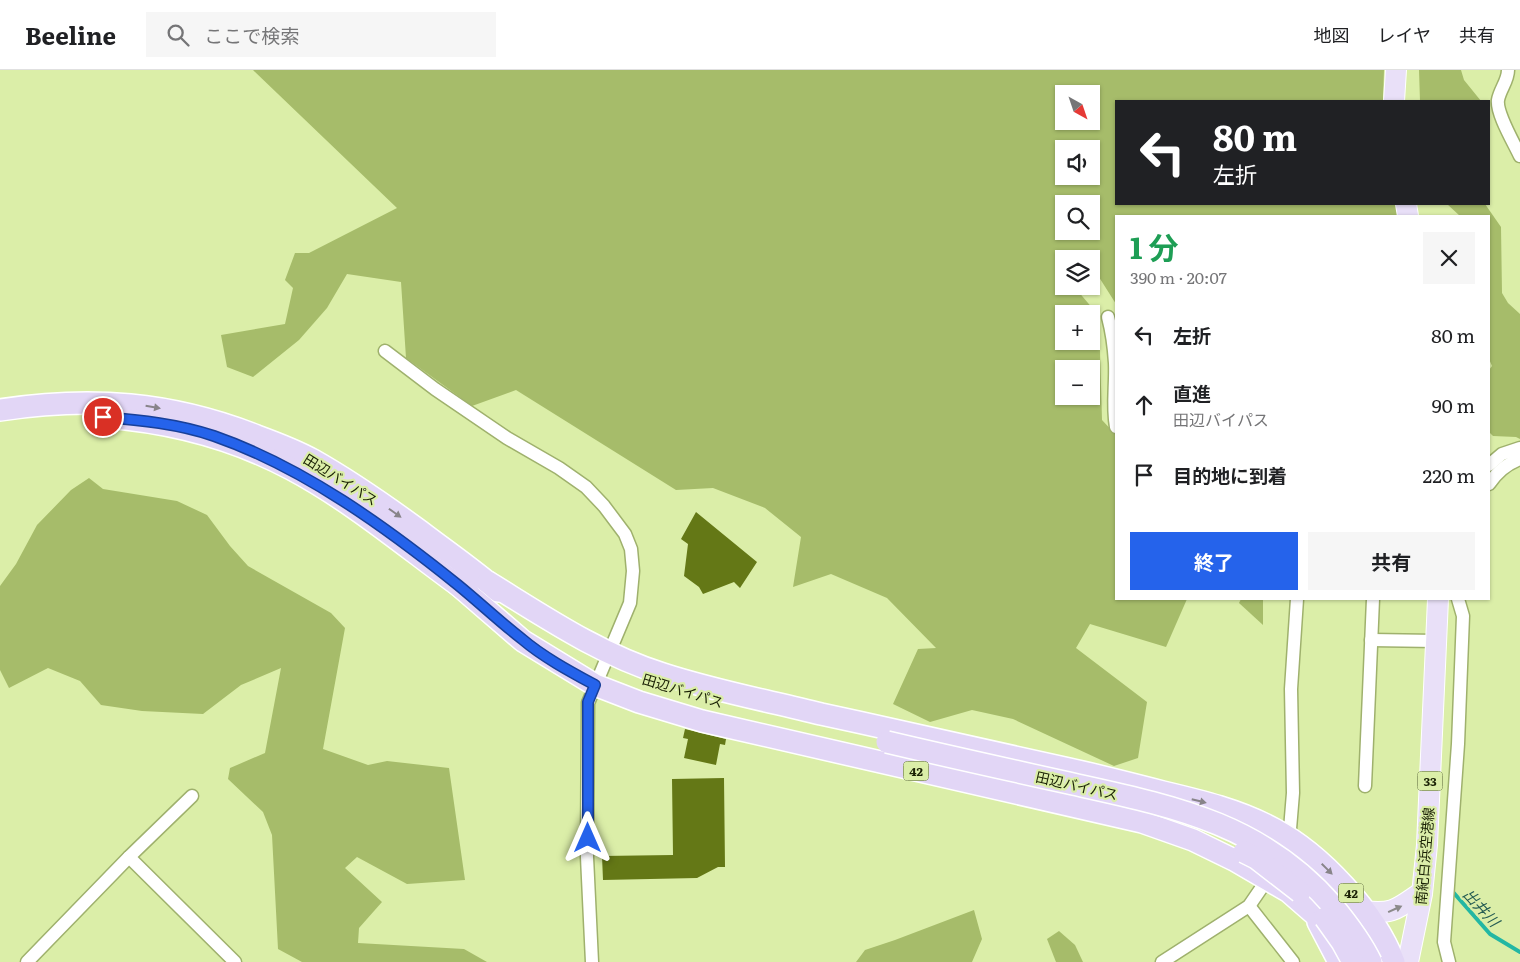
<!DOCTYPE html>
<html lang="ja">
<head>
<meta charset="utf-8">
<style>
  :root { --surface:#fff; --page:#f6f6f6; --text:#202124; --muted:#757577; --line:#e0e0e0; --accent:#2563eb }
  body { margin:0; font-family:Literata,"Noto Sans JP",serif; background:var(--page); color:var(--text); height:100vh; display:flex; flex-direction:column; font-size:19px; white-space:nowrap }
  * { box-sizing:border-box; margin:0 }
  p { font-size:16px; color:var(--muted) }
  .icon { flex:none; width:28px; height:28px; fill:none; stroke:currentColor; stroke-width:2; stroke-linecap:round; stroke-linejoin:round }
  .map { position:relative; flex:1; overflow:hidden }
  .drawer { position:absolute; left:1115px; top:145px; width:375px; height:385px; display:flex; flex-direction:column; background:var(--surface); border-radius:0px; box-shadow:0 1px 4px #0004 }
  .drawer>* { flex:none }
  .top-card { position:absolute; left:1115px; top:30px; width:375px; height:105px; border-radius:0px; box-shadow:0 1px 4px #0004; background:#202124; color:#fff; overflow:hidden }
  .needle { width:32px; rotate:140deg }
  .tools { position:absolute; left:1055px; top:15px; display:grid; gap:10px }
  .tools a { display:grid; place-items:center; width:45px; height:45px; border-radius:0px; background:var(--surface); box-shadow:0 1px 4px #0004; font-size:25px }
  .pin { position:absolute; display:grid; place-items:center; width:42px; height:42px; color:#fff; margin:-21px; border:2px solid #fff; border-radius:50%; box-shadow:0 1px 5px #0007 }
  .me { position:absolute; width:55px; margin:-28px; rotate:0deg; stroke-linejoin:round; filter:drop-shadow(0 0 4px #0008) }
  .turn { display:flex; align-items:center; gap:18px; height:105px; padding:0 15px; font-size:22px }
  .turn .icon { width:65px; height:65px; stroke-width:2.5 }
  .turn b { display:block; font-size:35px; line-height:42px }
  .round { display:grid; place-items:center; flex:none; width:52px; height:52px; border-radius:0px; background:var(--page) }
  .overview { display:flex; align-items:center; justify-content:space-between; height:85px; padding:0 15px }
  h1 { font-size:30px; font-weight:700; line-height:38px; color:#1e9e55 }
  .cta { display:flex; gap:10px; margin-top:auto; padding:10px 15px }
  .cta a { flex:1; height:58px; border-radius:0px; background:var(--accent); color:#fff; font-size:20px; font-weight:700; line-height:58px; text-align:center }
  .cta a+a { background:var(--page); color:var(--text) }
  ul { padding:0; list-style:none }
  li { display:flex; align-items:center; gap:15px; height:70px; padding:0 15px }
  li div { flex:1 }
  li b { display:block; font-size:19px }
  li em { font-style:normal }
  header { display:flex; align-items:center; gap:30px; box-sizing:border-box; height:70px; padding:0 25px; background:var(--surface); border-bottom:1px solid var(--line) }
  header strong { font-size:24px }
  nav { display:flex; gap:28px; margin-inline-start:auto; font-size:18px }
  .search { width:350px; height:45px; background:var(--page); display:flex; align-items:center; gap:12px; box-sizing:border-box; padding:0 18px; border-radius:0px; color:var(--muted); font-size:19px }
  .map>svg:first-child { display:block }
</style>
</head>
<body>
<header>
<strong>Beeline</strong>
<div class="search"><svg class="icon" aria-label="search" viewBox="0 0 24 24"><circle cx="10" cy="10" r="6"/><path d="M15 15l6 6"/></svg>ここで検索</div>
<nav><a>地図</a><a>レイヤ</a><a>共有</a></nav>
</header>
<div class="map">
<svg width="1520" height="892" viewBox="0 0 1520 892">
  <rect width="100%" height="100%" fill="#dbeea8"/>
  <g fill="#a6bc6a" fill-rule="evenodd">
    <path d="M253,0H1384L1383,31H1116V134H1401L1403,146H1116V234L1097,204H1091V189H1064V216H1078L1077,220L1099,246L1102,350L1116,365V529H1187L1166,577L1090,554L1076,578L1147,632L1138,688L1114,696L1013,649L972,640L930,652L893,634L918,579L936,578L887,528L831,504L793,517L801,467L765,438L713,418L676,420L516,320L472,336L406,288L401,212L347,204L327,238L299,270L253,307L227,297L221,265L285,254L293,218L285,210L295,183H309L397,138ZM1064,24H1091V51H1064ZM1064,79H1091V106H1064ZM1064,134H1091V161H1064ZM1064,244H1091V271H1064ZM1064,299H1091V326H1064Z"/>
    <path d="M1419,0H1461L1464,10L1481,31H1420Z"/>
    <path d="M1447,134H1485L1501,157L1502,223L1508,233L1520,244V369L1516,367L1493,366L1489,362V300L1492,296L1489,289V146H1460Z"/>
    <path d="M89,408L103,419L177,431L207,445L230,476L248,496L331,543L345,558L323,679L368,695L387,691L449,698L465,810L407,814L357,787L345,798L382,832L359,858L358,873L464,879L487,892H302L278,879L272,765L263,742L228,709L230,698L265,683L281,598L241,615L203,644L142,641L101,635L80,611L48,598L9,618L0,600V516L16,494L37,455L71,420Z"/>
    <path d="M1241,529H1263V555L1239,533Z"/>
    <path d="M974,840L982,869L972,892H856L865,880L895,870Z"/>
    <path d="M1059,861L1075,875L1083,892H1056L1047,869Z"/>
  </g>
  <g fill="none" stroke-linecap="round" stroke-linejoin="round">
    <path stroke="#23b7a3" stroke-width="4" d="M1453,822L1490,864L1520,882"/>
  </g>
  <g fill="#647816">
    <path d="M696,442L757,492L740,518L734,512L703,524L699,517L684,506L688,474L681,469Z"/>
    <path d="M685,659L726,669L725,675L720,674L716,695L684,688L688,669L683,668Z"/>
    <path d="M724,708L725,797H718L697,808L603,810L602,786L673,785L672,709Z"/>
  </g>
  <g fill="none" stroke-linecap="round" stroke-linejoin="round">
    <defs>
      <g id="minor">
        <path d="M1508,0C1508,11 1500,19 1498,30C1496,43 1514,73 1520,86"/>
        <path d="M1108,247C1112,262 1114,277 1115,293C1116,315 1112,336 1116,357"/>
        <path d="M385,281L435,319L507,368L559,398L586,417L604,436L625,464L631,479L633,501L630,533L588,633L587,787L592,892"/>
        <path d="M1489,395L1502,384L1520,378"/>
        <path d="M1489,414C1497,402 1506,394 1520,389"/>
        <path d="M1371,570L1436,571"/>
        <path d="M1365,716L1373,529"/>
        <path d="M1289,771L1293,723L1291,619L1297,529"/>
        <path d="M129,787L235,892"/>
        <path d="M1249,836L1293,892"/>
        <path d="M27,892L129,787L192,726"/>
        <path d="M1162,892L1249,836L1271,804"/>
        <path d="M1449,892L1444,872L1458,674L1463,546L1458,529"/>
      </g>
      <g id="primary">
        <path d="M1394,31L1396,0"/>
        <path d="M1406,134L1408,146"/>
        <path d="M1364,841C1394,845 1398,838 1422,822"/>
        <path d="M1408,892L1422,824L1427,775L1438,529"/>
      </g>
      <g id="trunk">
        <path d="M0,340C91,326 171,332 257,366C276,373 295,380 313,390C350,411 386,436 420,461C446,481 474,500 498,521"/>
        <path d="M105,347C170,352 233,368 291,399C355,433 410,481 469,523"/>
        <path d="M488,512C545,547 599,584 663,604C715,621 769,631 821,644C904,662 987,681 1069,699C1101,706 1132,714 1163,722C1201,731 1239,740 1274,759C1321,784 1375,842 1394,892"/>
        <path d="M458,515L523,571L595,615L639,632L702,651L1142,752L1193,770L1234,790L1289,822L1336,863"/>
        <path d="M1318,852L1339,892"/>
      </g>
    </defs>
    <use href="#minor" stroke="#9fb16d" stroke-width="15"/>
    <use href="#primary" stroke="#fff" stroke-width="22"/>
    <use href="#trunk" stroke="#fff" stroke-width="24"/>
    <use href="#minor" stroke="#fff" stroke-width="12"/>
    <use href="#primary" stroke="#e9e0f8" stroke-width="20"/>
    <use href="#trunk" stroke="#e2d6f6" stroke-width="21"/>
    <defs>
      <g id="trunk-bridge">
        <path d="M887,672C946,686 1005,699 1064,712C1167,735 1260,751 1333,836C1347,853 1361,871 1371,892"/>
        <path d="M1244,782L1256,788L1300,822"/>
        <path d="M1325,848L1342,872L1353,892"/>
      </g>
    </defs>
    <use href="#trunk-bridge" stroke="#fff" stroke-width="24" stroke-linecap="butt"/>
    <use href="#trunk-bridge" stroke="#e2d6f6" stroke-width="21"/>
  </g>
  <defs><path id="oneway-solid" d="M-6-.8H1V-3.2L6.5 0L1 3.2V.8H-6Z" transform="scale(1.25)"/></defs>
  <g fill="#888489">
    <use href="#oneway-solid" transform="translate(153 337) rotate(10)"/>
    <use href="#oneway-solid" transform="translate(395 443) rotate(35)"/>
    <use href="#oneway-solid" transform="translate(1199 731) rotate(14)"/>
    <use href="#oneway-solid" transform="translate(1327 799) rotate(45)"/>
  </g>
  <use fill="#8b8a8a" href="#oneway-solid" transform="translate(1395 839) rotate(-24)"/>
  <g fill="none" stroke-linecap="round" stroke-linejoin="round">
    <defs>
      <path id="route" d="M103,347C140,350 179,354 214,366C303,397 386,457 458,515C480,533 500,552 522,569C543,587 571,602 595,615L588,632V768"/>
    </defs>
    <use href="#route" stroke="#184099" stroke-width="12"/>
    <use href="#route" stroke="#2563eb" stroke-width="9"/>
  </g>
  <g text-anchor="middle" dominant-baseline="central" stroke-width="4.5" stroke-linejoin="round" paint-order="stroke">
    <g fill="#dbeea8" stroke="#535e35" stroke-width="1">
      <rect x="903.5" y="691.5" width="25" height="19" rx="4"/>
      <rect x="1417.5" y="701.5" width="25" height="19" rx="4"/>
      <rect x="1338.5" y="813.5" width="25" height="19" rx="4"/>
    </g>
    <g font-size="12" font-weight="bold" fill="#192004">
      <text x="916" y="701">42</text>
      <text x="1430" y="711">33</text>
      <text x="1351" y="823">42</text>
    </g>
    <g font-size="14" fill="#192004" stroke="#dbeea8">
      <text transform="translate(341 409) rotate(32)">田辺バイパス</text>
      <text transform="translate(683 620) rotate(17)">田辺バイパス</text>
      <text transform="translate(1077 715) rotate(13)">田辺バイパス</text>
      <text transform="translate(1424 786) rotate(-85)">南紀白浜空港線</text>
    </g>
    <g font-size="15" font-style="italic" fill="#255c53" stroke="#dbeea8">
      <text transform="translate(1482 837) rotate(47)">出井川</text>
    </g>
  </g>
</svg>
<div class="tools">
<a><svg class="needle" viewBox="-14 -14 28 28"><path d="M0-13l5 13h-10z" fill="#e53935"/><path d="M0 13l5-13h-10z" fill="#757577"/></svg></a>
<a><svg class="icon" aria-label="sound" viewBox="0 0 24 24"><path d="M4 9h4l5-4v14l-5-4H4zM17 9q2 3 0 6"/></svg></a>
<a><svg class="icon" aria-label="search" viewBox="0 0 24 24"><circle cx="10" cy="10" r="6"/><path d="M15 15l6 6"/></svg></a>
<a><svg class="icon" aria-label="layers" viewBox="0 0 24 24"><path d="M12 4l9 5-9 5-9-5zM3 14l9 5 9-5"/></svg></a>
<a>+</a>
<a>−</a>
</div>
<div class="pin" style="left:103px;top:347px;background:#d93025"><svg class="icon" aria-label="arrive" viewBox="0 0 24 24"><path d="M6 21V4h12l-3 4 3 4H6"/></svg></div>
<svg class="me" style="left:588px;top:768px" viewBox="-20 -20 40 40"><path d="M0-17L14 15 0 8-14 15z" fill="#2563eb" stroke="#fff" stroke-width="4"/></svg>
<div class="top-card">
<div class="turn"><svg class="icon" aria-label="left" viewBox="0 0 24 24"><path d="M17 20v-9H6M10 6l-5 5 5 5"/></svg><div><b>80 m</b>左折</div></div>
</div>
<section class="drawer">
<div class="overview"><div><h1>1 分</h1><p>390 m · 20:07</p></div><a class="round"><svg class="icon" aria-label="close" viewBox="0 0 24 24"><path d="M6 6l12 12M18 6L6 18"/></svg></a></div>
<ul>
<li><svg class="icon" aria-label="left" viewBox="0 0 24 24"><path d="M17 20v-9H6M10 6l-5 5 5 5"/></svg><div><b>左折</b></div><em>80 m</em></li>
<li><svg class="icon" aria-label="ahead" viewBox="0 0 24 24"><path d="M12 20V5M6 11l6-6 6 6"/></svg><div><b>直進</b><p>田辺バイパス</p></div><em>90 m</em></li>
<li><svg class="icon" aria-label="arrive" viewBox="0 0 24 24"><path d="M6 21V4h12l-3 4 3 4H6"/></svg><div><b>目的地に到着</b></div><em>220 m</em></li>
</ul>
<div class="cta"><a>終了</a><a>共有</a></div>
</section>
</div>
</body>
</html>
